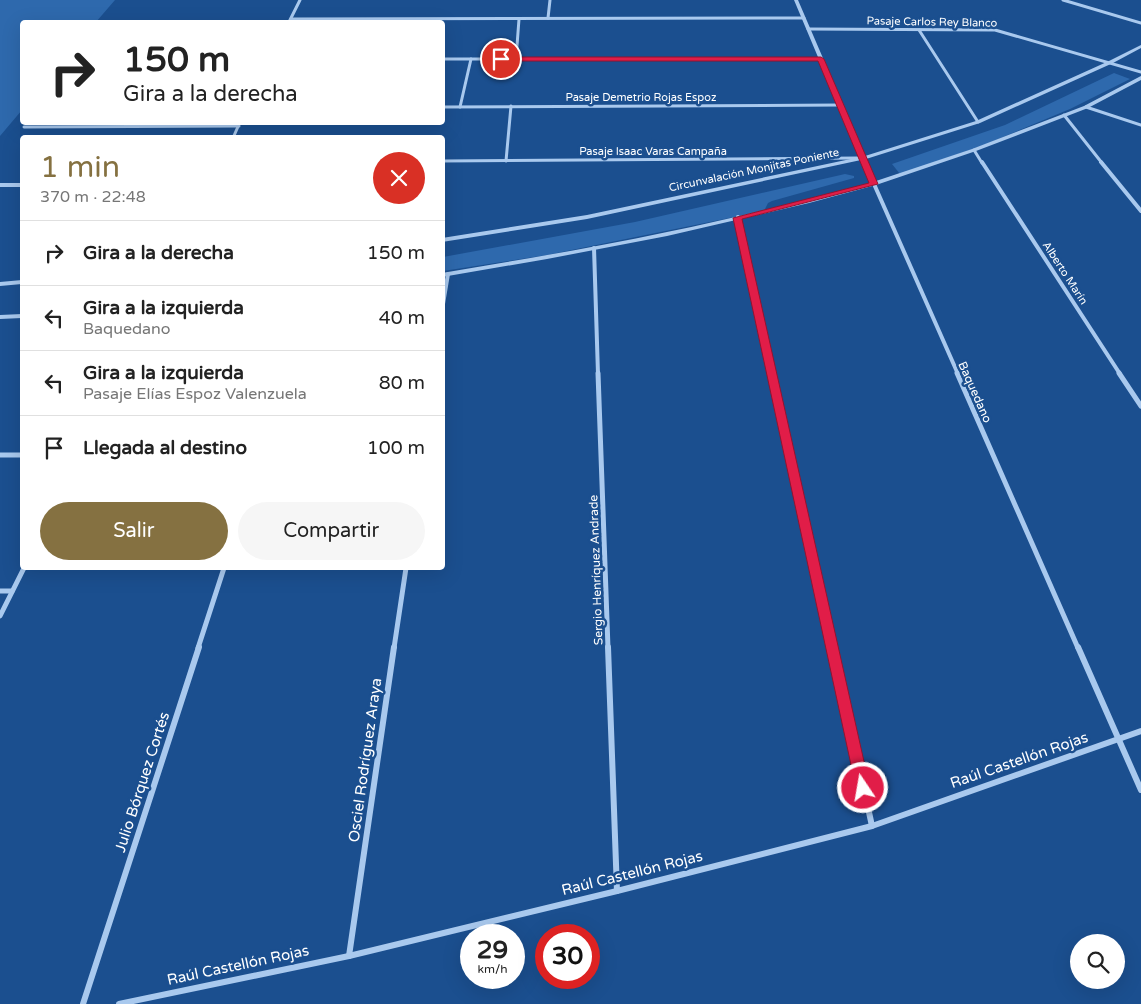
<!DOCTYPE html>
<html lang="es">
<head>
<meta charset="utf-8">
<style>
  :root { --surface:#fff; --page:#f6f6f6; --text:#222; --muted:#767676; --line:#e0e0e0; --accent:#857141 }
  body { margin:0; font-family:"Varela Round",sans-serif; background:var(--page); color:var(--text); height:100vh; display:flex; flex-direction:column; font-size:19px; white-space:nowrap }
  * { box-sizing:border-box; margin:0 }
  p { font-size:16px; color:var(--muted) }
  .icon { flex:none; width:28px; height:28px; fill:none; stroke:currentColor; stroke-width:2; stroke-linecap:round; stroke-linejoin:round }
  .map { position:relative; flex:1; overflow:hidden }
  .side { position:absolute; left:20px; top:135px; width:425px; height:435px; display:flex; flex-direction:column; background:var(--surface); border-radius:5px; box-shadow:0 5px 20px #0002 }
  .side>* { flex:none }
  .guide { position:absolute; left:20px; top:20px; width:425px; height:105px; border-radius:5px; box-shadow:0 5px 20px #0002; background:#fff; color:var(--text); overflow:hidden }
  .controls { position:absolute; left:1070px; top:934px; display:grid; gap:10px }
  .controls a { display:grid; place-items:center; width:55px; height:55px; border-radius:50%; background:var(--surface); box-shadow:0 5px 20px #0002; font-size:25px }
  .speed { position:absolute; left:460px; top:924px; display:flex; gap:10px; font-size:25px; font-weight:700; text-align:center }
  .speed>* { display:grid; place-content:center; width:65px; height:65px; border-radius:50%; background:var(--surface); box-shadow:0 5px 20px #0002; line-height:1 }
  .speed small { font-size:12px; font-weight:400 }
  .speed .limit { border:8px solid #d22; background:#fff; color:#111 }
  .pin { position:absolute; display:grid; place-items:center; width:42px; height:42px; color:#fff; margin:-21px; border:2px solid #fff; border-radius:50%; box-shadow:0 1px 5px #0007 }
  .me { position:absolute; width:55px; margin:-28px; rotate:348deg; stroke-linejoin:round; filter:drop-shadow(0 0 4px #0008) }
  .turn { display:flex; align-items:center; gap:18px; height:105px; padding:0 20px; font-size:22px }
  .turn .icon { width:65px; height:65px; stroke-width:2.5 }
  .turn b { display:block; font-size:35px; line-height:42px }
  .round { display:grid; place-items:center; flex:none; width:52px; height:52px; border-radius:26px; background:var(--page) }
  .overview { display:flex; align-items:center; justify-content:space-between; height:85px; padding:0 20px }
  h1 { font-size:30px; font-weight:600; line-height:38px; color:var(--accent) }
  .action { display:flex; gap:10px; margin-top:auto; padding:10px 20px }
  .action a { flex:1; height:58px; border-radius:30px; background:var(--accent); color:#fff; font-size:20px; font-weight:600; line-height:58px; text-align:center }
  .action a+a { background:var(--page); color:var(--text) }
  ul { padding:0; list-style:none }
  li { display:flex; align-items:center; gap:15px; height:65px; padding:0 20px; border-top:1px solid var(--line) }
  li div { flex:1 }
  li b { display:block; font-size:19px }
  li em { font-style:normal }
  .map>svg:first-child { display:block }
</style>
</head>
<body>
<div class="map">
<svg width="1141" height="1004" viewBox="0 0 1141 1004">
  <rect width="100%" height="100%" fill="#1b4f8f"/>
  <g fill="#2e69ad">
    <path d="M0,0H115L96,22H22V110L0,136Z"/>
    <path d="M1114,73L1130,79L1070,109L984,145L900,174L892,164L1005,125Z"/>
    <path d="M845,174L854,176V178L772,201L768,203L764,211L547,255L443,271V257L635,222Z"/>
  </g>
  <g fill="none" stroke-linecap="round" stroke-linejoin="round">
    <g stroke="#a9c9ee" stroke-width="3">
      <path d="M1063,0L1141,23"/>
      <path d="M548,18L550,0"/>
      <path d="M291,19L804,18"/>
      <path d="M289,22L300,0"/>
      <path d="M808,29L995,30L1141,72"/>
      <path d="M919,30L978,122"/>
      <path d="M442,59H821"/>
      <path d="M516,59L519,19"/>
      <path d="M442,107L840,105"/>
      <path d="M460,107L471,59"/>
      <path d="M1086,107L1141,125"/>
      <path d="M1064,115L1102,163"/>
      <path d="M24,127L239,126"/>
      <path d="M233,138L240,122"/>
      <path d="M974,150L982,163"/>
      <path d="M442,161L859,158"/>
      <path d="M506,161L511,106"/>
    </g>
    <g stroke="#a9c9ee" stroke-width="4">
      <path d="M982,162L1120,374"/>
      <path d="M1101,162L1141,211"/>
      <path d="M874,184L958,374"/>
      <path d="M0,185H22"/>
      <path d="M738,217L772,374"/>
      <path d="M594,248L598,374"/>
      <path d="M442,310L448,274"/>
    </g>
    <g stroke="#a9c9ee" stroke-width="5">
      <path d="M598,373L608,648"/>
      <path d="M772,373L833,648"/>
      <path d="M957,373L1078,648"/>
      <path d="M1119,373L1141,406"/>
      <path d="M0,455H22"/>
      <path d="M0,591H12"/>
      <path d="M0,616L24,568"/>
      <path d="M198,648L224,568"/>
      <path d="M394,648L406,568"/>
    </g>
    <g stroke="#a9c9ee" stroke-width="6">
      <path d="M608,647L617,891"/>
      <path d="M833,647L872,826"/>
      <path d="M1078,647L1141,790"/>
      <path d="M349,956L394,647"/>
      <path d="M83,1004L199,647"/>
      <path d="M119,1004L349,956L617,891L872,826L1141,731"/>
    </g>
    <g fill="#a9c9ee" fill-rule="evenodd">
      <path d="M794,0H798L865,156L976,121L1109,61L1141,45V48L1113,63L980,123L866,159L876,181L972,149L1084,106L1139,77L1141,76V80L1088,108L976,151L876,185L809,203L667,236L547,259L442,277V273C517,260 593,248 667,232C735,218 803,201 871,183L861,160L587,219L442,242V238L587,215L860,157Z"/>
      <path d="M22,280V284L0,286V282Z"/>
      <path d="M22,314V318L0,319V315Z"/>
    </g>
  </g>
  <path fill="#e11d48" stroke="#92132f" d="M821,57L824,59L878,184L742,219L870,788L868,792L863,794L858,792L856,788L733,218L869,183L818,61H501L497,59L501,57Z"/>
  <g text-anchor="middle" dominant-baseline="central" stroke-width="5" stroke-linejoin="round" paint-order="stroke">
    <g font-size="11" fill="#fff" stroke="#1b4f8f">
      <text transform="translate(932 22) rotate(1)">Pasaje Carlos Rey Blanco</text>
      <text x="641" y="97">Pasaje Demetrio Rojas Espoz</text>
      <text x="653" y="151">Pasaje Isaac Varas Campaña</text>
      <text transform="translate(754 170) rotate(-12)">Circunvalación Monjitas Poniente</text>
      <text transform="translate(1065 273) rotate(57)">Alberto Marín</text>
    </g>
    <g font-size="12" fill="#fff" stroke="#1b4f8f">
      <text transform="translate(975 392) rotate(66)">Baquedano</text>
      <text transform="translate(596 570) rotate(-92)">Sergio Henríquez Andrade</text>
    </g>
    <g font-size="15" fill="#fff" stroke="#1b4f8f">
      <text transform="translate(365 760) rotate(-82)">Osciel Rodríguez Araya</text>
      <text transform="translate(1019 760) rotate(-19)">Raúl Castellón Rojas</text>
      <text transform="translate(142 782) rotate(-72)">Julio Bórquez Cortés</text>
      <text transform="translate(632 873) rotate(-14)">Raúl Castellón Rojas</text>
      <text transform="translate(238 965) rotate(-12)">Raúl Castellón Rojas</text>
    </g>
  </g>
</svg>
<div class="controls">
<a><svg class="icon" aria-label="search" viewBox="0 0 24 24"><circle cx="10" cy="10" r="6"/><path d="M15 15l6 6"/></svg></a>
</div>
<div class="speed"><div>29<small>km/h</small></div><div class="limit">30</div></div>
<div class="pin" style="left:501px;top:59px;background:#d93025"><svg class="icon" aria-label="arrive" viewBox="0 0 24 24"><path d="M6 21V4h12l-3 4 3 4H6"/></svg></div>
<svg class="me" style="left:863px;top:788px" viewBox="-20 -20 40 40"><circle r="17" fill="#e11d48" stroke="#fff" stroke-width="3"/><path d="M0-11L8 9 0 5-8 9z" fill="#fff"/></svg>
<div class="guide">
<div class="turn"><svg class="icon" aria-label="right" viewBox="0 0 24 24"><path d="M7 20v-9h11M14 6l5 5-5 5"/></svg><div><b>150 m</b>Gira a la derecha</div></div>
</div>
<section class="side">
<div class="overview"><div><h1>1 min</h1><p>370 m · 22:48</p></div><a class="round" style="background:#d93025;color:#fff"><svg class="icon" aria-label="close" viewBox="0 0 24 24"><path d="M6 6l12 12M18 6L6 18"/></svg></a></div>
<ul>
<li><svg class="icon" aria-label="right" viewBox="0 0 24 24"><path d="M7 20v-9h11M14 6l5 5-5 5"/></svg><div><b>Gira a la derecha</b></div><em>150 m</em></li>
<li><svg class="icon" aria-label="left" viewBox="0 0 24 24"><path d="M17 20v-9H6M10 6l-5 5 5 5"/></svg><div><b>Gira a la izquierda</b><p>Baquedano</p></div><em>40 m</em></li>
<li><svg class="icon" aria-label="left" viewBox="0 0 24 24"><path d="M17 20v-9H6M10 6l-5 5 5 5"/></svg><div><b>Gira a la izquierda</b><p>Pasaje Elías Espoz Valenzuela</p></div><em>80 m</em></li>
<li><svg class="icon" aria-label="arrive" viewBox="0 0 24 24"><path d="M6 21V4h12l-3 4 3 4H6"/></svg><div><b>Llegada al destino</b></div><em>100 m</em></li>
</ul>
<div class="action"><a>Salir</a><a>Compartir</a></div>
</section>
</div>
</body>
</html>
